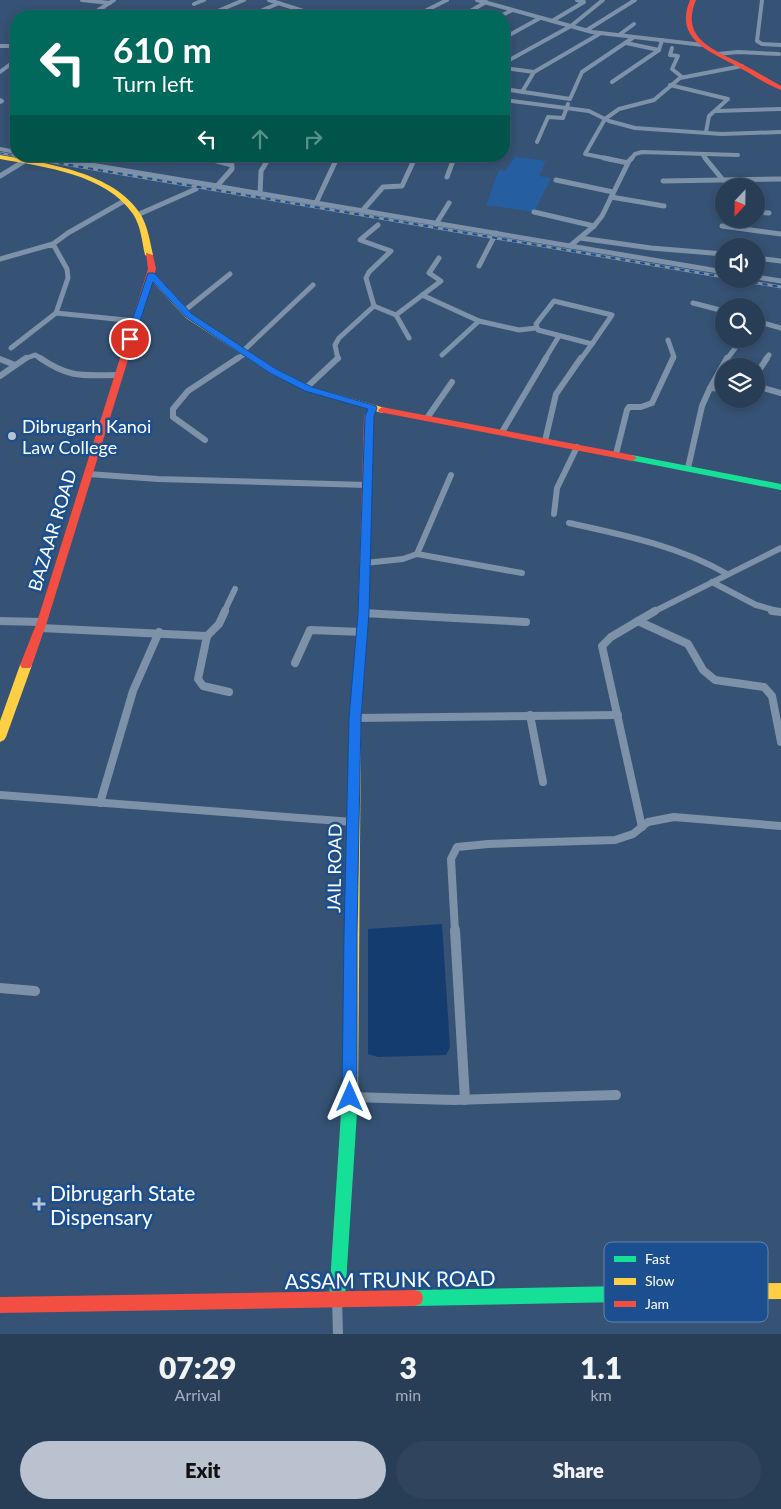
<!DOCTYPE html>
<html lang="en">
<head>
<meta charset="utf-8">
<style>
  :root { --surface:#283e57; --page:#30455d; --text:#f1f3f6; --muted:#a5aeba; --line:#44576d; --accent:#b9c2ce }
  body { margin:0; font-family:Lato,sans-serif; background:var(--page); color:var(--text); height:100vh; display:flex; flex-direction:column; font-size:19px; white-space:nowrap }
  * { box-sizing:border-box; margin:0 }
  p { font-size:16px; color:var(--muted) }
  .icon { flex:none; width:28px; height:28px; fill:none; stroke:currentColor; stroke-width:2; stroke-linecap:round; stroke-linejoin:round }
  .map { position:relative; height:1334px; overflow:hidden }
  .details { display:flex; flex-direction:column; background:var(--surface); flex:1 }
  .details>* { flex:none }
  .top-card { position:absolute; left:10px; top:10px; width:500px; height:152px; border-radius:20px; box-shadow:0 2px 8px #0003,0 0 0 1px var(--line); background:#00695c; color:#fff; overflow:hidden }
  .needle { width:32px; rotate:202deg }
  .tools { position:absolute; left:715px; top:178px; display:grid; gap:10px }
  .tools a { display:grid; place-items:center; width:50px; height:50px; border-radius:50%; background:var(--surface); box-shadow:0 2px 8px #0003,0 0 0 1px var(--line); font-size:25px }
  .pin { position:absolute; display:grid; place-items:center; width:42px; height:42px; color:#fff; margin:-21px; border:2px solid #fff; border-radius:50%; box-shadow:0 1px 5px #0007 }
  .me { position:absolute; width:55px; margin:-28px; rotate:0deg; stroke-linejoin:round; filter:drop-shadow(0 0 4px #0008) }
  .turn { display:flex; align-items:center; gap:18px; height:105px; padding:0 20px; font-size:22px }
  .turn .icon { width:65px; height:65px; stroke-width:2.5 }
  .turn b { display:block; font-size:35px; line-height:42px }
  .lanes { display:flex; align-items:center; height:48px; padding:0 20px; background:#0003; justify-content:center; gap:25px; direction:ltr }
  .lanes .off { opacity:.35 }
  .eta { display:flex; justify-content:space-evenly; align-items:center; height:85px; text-align:center }
  .eta b { font-size:30px; font-weight:800; line-height:35px }
  .cta { display:flex; gap:10px; margin-top:auto; padding:10px 20px }
  .cta a { flex:1; height:58px; border-radius:30px; background:var(--accent); color:#111; font-size:20px; font-weight:800; line-height:58px; text-align:center }
  .cta a+a { background:var(--page); color:var(--text) }
  .map>svg:first-child { display:block }
</style>
</head>
<body>
<div class="map">
<svg width="781" height="1334" viewBox="0 0 781 1334">
  <rect width="100%" height="100%" fill="#365274"/>
  <path fill="#265fa1" d="M515,157L546,161L539,176L551,178L534,212L486,205L499,170L505,171Z"/>
  <path fill="#153c6e" d="M442,924L450,1047L446,1055L378,1057L368,1054V929Z"/>
  <g fill="none" stroke-linecap="round" stroke-linejoin="round">
    <g stroke="#7d92a8" stroke-width="4">
      <path d="M82,0L110,3"/>
      <path d="M269,0L319,16"/>
      <path d="M477,0L592,32L703,45"/>
      <path d="M762,0L757,41L762,44L781,45"/>
      <path d="M194,4L204,0"/>
      <path d="M99,10L147,16"/>
      <path d="M89,16L114,0"/>
      <path d="M206,16L244,0"/>
      <path d="M249,16L279,3"/>
      <path d="M415,16L447,0"/>
      <path d="M462,16L486,2"/>
      <path d="M501,16L512,10"/>
      <path d="M552,21L584,2L577,0"/>
      <path d="M587,30L635,0"/>
      <path d="M619,35L634,24"/>
      <path d="M504,38L540,18"/>
      <path d="M626,43L659,50"/>
      <path d="M0,46H16"/>
      <path d="M672,48L670,55L678,56L672,69L682,77"/>
      <path d="M718,54L738,52L779,54"/>
      <path d="M504,63L571,26L603,0"/>
      <path d="M504,68L534,72"/>
      <path d="M0,72L16,60"/>
      <path d="M612,82L659,50L662,40"/>
      <path d="M670,85L728,99L709,116L706,132"/>
      <path d="M504,89L570,99L582,72L634,37"/>
      <path d="M522,92L534,72L601,33"/>
      <path d="M0,100L2,101L0,102"/>
      <path d="M504,100L589,111L609,121L635,128L722,134L781,132"/>
      <path d="M716,111L781,109"/>
      <path d="M537,142L548,117L563,118L568,104"/>
      <path d="M0,149L16,152"/>
      <path d="M702,154L706,159"/>
      <path d="M38,156L57,159"/>
      <path d="M205,156L208,159"/>
      <path d="M268,159L270,156"/>
      <path d="M337,159L338,156"/>
      <path d="M415,159L416,156"/>
      <path d="M454,159L455,156"/>
      <path d="M610,159L585,154L605,119L619,109L654,100L680,78L742,66"/>
      <path d="M631,159L635,154L642,152L738,155"/>
    </g>
    <g stroke="#7d92a8" stroke-width="5">
      <path d="M49,158L217,186"/>
      <path d="M206,158L232,165V169L217,186L221,187L724,272"/>
      <path d="M705,158L723,180"/>
      <path d="M628,162L632,158"/>
      <path d="M0,176L23,162"/>
      <path d="M447,177L454,158"/>
      <path d="M556,180L613,192"/>
      <path d="M663,181L781,179"/>
      <path d="M260,194L261,171L269,158"/>
      <path d="M611,197L664,206"/>
      <path d="M316,203L337,158"/>
      <path d="M362,211L383,187L402,186L415,158"/>
      <path d="M534,212L594,226"/>
      <path d="M756,212L769,213"/>
      <path d="M137,215L196,189"/>
      <path d="M436,224L449,203"/>
      <path d="M722,226L781,234"/>
      <path d="M580,238L651,248L724,254"/>
      <path d="M53,244L68,233L124,201"/>
      <path d="M570,246L594,226L602,216L628,163L604,158"/>
      <path d="M756,258L781,261"/>
      <path d="M0,259L53,244L67,269L68,278L56,313L11,348"/>
      <path d="M479,266L496,233"/>
      <path d="M756,277L781,281"/>
      <path d="M422,295L479,321"/>
      <path d="M554,301L612,315L592,344L538,330L536,324Z"/>
      <path d="M693,303L724,311"/>
      <path d="M374,306L396,315L441,281L429,273L439,258"/>
      <path d="M184,311L230,274"/>
      <path d="M56,313L136,321"/>
      <path d="M396,315L409,338"/>
      <path d="M756,321L781,328"/>
      <path d="M668,340L674,357L673,359"/>
      <path d="M242,352L313,285"/>
      <path d="M442,355L479,321L519,330L536,328"/>
      <path d="M24,359L35,355L42,359"/>
      <path d="M236,359L245,354"/>
      <path d="M338,359L335,345L339,338L374,306L366,278L369,272L391,251L360,240L378,225"/>
      <path d="M545,359L559,336"/>
      <path d="M581,359L592,344"/>
      <path d="M727,359L736,347"/>
      <path d="M766,359L769,355"/>
    </g>
    <g stroke="#7d92a8" stroke-width="6">
      <path d="M40,358C71,379 83,375 119,375"/>
      <path d="M0,359L15,365"/>
      <path d="M756,375L767,358"/>
      <path d="M0,376L26,358"/>
      <path d="M756,386L781,393"/>
      <path d="M306,388L338,358"/>
      <path d="M710,388L727,358"/>
      <path d="M742,405L744,399"/>
      <path d="M427,418L452,382"/>
      <path d="M502,432L546,358"/>
      <path d="M205,440L173,417V409L188,391L238,358"/>
      <path d="M545,441L556,394L581,358"/>
      <path d="M616,454L627,410L629,407H641L652,403L673,358"/>
      <path d="M688,468L702,406L710,388L724,389"/>
      <path d="M88,474L158,479L367,485"/>
      <path d="M554,514L557,488L577,447"/>
      <path d="M569,523C624,535 678,546 727,574"/>
      <path d="M417,554L522,573"/>
      <path d="M365,563L403,559L417,554L451,475"/>
      <path d="M712,582L756,605L781,612"/>
      <path d="M224,612L235,589"/>
      <path d="M653,612L781,548"/>
    </g>
    <g stroke="#7d92a8" stroke-width="8">
      <path d="M225,611L219,624L207,636L198,679L203,686L229,692"/>
      <path d="M772,611L781,612"/>
      <path d="M363,613L526,622"/>
      <path d="M0,621L42,622"/>
      <path d="M638,621L688,644L703,670L715,680L764,687L772,696L781,742"/>
      <path d="M40,628L207,636"/>
      <path d="M295,663L310,630L362,632"/>
      <path d="M530,715L543,782"/>
      <path d="M355,718L618,715"/>
      <path d="M0,795L353,822"/>
      <path d="M100,803L133,691L159,632"/>
      <path d="M642,827L602,646L611,637L655,611"/>
      <path d="M455,931L451,859L457,847L488,844L615,840L633,834L648,822L674,817L781,826"/>
    </g>
    <g stroke="#7d92a8" stroke-width="10">
      <path d="M455,930L465,1100"/>
      <path d="M0,988L35,991"/>
      <path d="M350,1097L454,1100L616,1095"/>
      <path d="M337,1299L338,1334"/>
    </g>
    <g fill="#16e098" fill-rule="evenodd">
      <path d="M632,455L781,484V490L629,460V456Z"/>
      <path d="M350,1089L355,1092L358,1097L345,1299L343,1305L337,1307L331,1305L329,1299L342,1097L345,1092Z"/>
      <path d="M672,1285L678,1287L680,1293L678,1299L672,1301L415,1306L409,1304L407,1298L409,1292L415,1290Z"/>
    </g>
    <g fill="#ffcf43" fill-rule="evenodd">
      <path d="M0,155C45,163 115,172 141,215C148,227 150,242 153,255L149,257L145,255C142,242 141,226 133,214C106,174 44,167 0,159Z"/>
      <path d="M148,273H154L192,314L276,369L312,387L385,408L386,410L382,413L306,391L270,373L186,318L148,277Z"/>
      <path d="M26,661L30,662L32,665L6,737L4,740L0,742V721L20,665L22,662Z"/>
      <path d="M355,718L359,720L361,723L358,1097L355,1102L350,1105L345,1102L342,1097L349,723L351,720Z"/>
      <path d="M781,1283V1299L672,1301L666,1299L664,1293L666,1287L672,1285Z"/>
    </g>
    <g fill="#f24e42" fill-rule="evenodd">
      <path d="M690,0H696C680,38 712,49 740,63C754,70 767,78 781,86V90C767,85 753,75 740,68C712,52 673,41 690,0Z"/>
      <path d="M146,253L153,255L156,269L47,622L32,665L30,668H22L20,665L37,622L148,269Z"/>
      <path d="M373,405L377,408L374,416L368,613L361,723L359,726L355,728L351,726L349,723L358,613L364,416L370,406Z"/>
      <path d="M382,407L632,455L637,458L632,461L379,412L378,410Z"/>
      <path d="M415,1290L421,1292L423,1298L421,1304L415,1306L0,1313V1297Z"/>
    </g>
    <defs>
      <g id="rail-far1">
        <path d="M0,153L16,156"/>
        <path d="M18,156L36,159"/>
      </g>
      <g id="rail">
        <path d="M29,158L724,277"/>
        <path d="M733,279L781,287"/>
      </g>
    </defs>
    <use href="#rail-far1" stroke="#7e92a7" stroke-width="2.5"/>
    <use href="#rail" stroke="#7e92a7" stroke-width="3"/>
    <use href="#rail-far1" stroke="#1b4f8f" stroke-width="1" stroke-dasharray="4" stroke-linecap="butt"/>
    <use href="#rail" stroke="#1b4f8f" stroke-width="2" stroke-dasharray="5" stroke-linecap="butt"/>
  </g>
  <path fill="#1a73e8" stroke="#114b97" d="M148,273H154L192,314L276,369L312,387L376,406L377,408L374,416L369,613L361,718L357,933V1097L355,1102L350,1104L344,1102L342,1097L344,933L349,718L358,613L365,416L368,409L305,391L270,373L186,317L153,282L134,339L127,341L126,339Z"/>
  <g fill="#b9c2ce" stroke="#1b4f8f" stroke-width="2">
    <circle cx="12" cy="436" r="5"/>
    <path d="M36.5 1196.5h5v5h5v5h-5v5h-5v-5h-5v-5h5z"/>
  </g>
  <g text-anchor="middle" dominant-baseline="central" stroke-width="5" stroke-linejoin="round" paint-order="stroke">
    <g font-size="18" fill="#fff" stroke="#1b4f8f" text-anchor="start">
      <text x="22" y="426">Dibrugarh Kanoi<tspan x="22" dy="21">Law College</tspan></text>
    </g>
    <g font-size="18" fill="#fff" stroke="#1b4f8f">
      <text transform="translate(52 530) rotate(-73)">BAZAAR ROAD</text>
      <text transform="translate(334 868) rotate(-89)">JAIL ROAD</text>
    </g>
    <g font-size="21" fill="#fff" stroke="#1b4f8f" text-anchor="start">
      <text x="50" y="1192">Dibrugarh State<tspan x="50" dy="24">Dispensary</tspan></text>
    </g>
    <g font-size="21" fill="#fff" stroke="#1b4f8f">
      <text transform="translate(390 1279) rotate(-1)">ASSAM TRUNK ROAD</text>
    </g>
  </g>
  <rect x="604" y="1242" width="164" height="80" rx="8" fill="#1b4f8f" stroke="#5f84b1" stroke-width="1"/>
  <rect x="614" y="1256" width="22" height="6" fill="#16e098"/>
  <rect x="614" y="1278" width="22" height="7" fill="#ffcf43"/>
  <rect x="614" y="1301" width="22" height="6" fill="#f24e42"/>
  <g font-size="14" fill="#fff">
    <text x="645" y="1264">Fast</text>
    <text x="645" y="1286">Slow</text>
    <text x="645" y="1309">Jam</text>
  </g>
</svg>
<div class="tools">
<a><svg class="needle" viewBox="-14 -14 28 28"><path d="M0-13l5 13h-10z" fill="#e53935"/><path d="M0 13l5-13h-10z" fill="#a5aeba"/></svg></a>
<a><svg class="icon" aria-label="sound" viewBox="0 0 24 24"><path d="M4 9h4l5-4v14l-5-4H4zM17 9q2 3 0 6"/></svg></a>
<a><svg class="icon" aria-label="search" viewBox="0 0 24 24"><circle cx="10" cy="10" r="6"/><path d="M15 15l6 6"/></svg></a>
<a><svg class="icon" aria-label="layers" viewBox="0 0 24 24"><path d="M12 4l9 5-9 5-9-5zM3 14l9 5 9-5"/></svg></a>
</div>
<div class="pin" style="left:130px;top:339px;background:#d93025"><svg class="icon" aria-label="arrive" viewBox="0 0 24 24"><path d="M6 21V4h12l-3 4 3 4H6"/></svg></div>
<svg class="me" style="left:350px;top:1097px" viewBox="-20 -20 40 40"><path d="M0-17L14 15 0 8-14 15z" fill="#1a73e8" stroke="#fff" stroke-width="4"/></svg>
<div class="top-card">
<div class="turn"><svg class="icon" aria-label="left" viewBox="0 0 24 24"><path d="M17 20v-9H6M10 6l-5 5 5 5"/></svg><div><b>610 m</b>Turn left</div></div>
<div class="lanes"><svg class="icon" aria-label="left" viewBox="0 0 24 24"><path d="M17 20v-9H6M10 6l-5 5 5 5"/></svg><svg class="icon off" aria-label="ahead" viewBox="0 0 24 24"><path d="M12 20V5M6 11l6-6 6 6"/></svg><svg class="icon off" aria-label="right" viewBox="0 0 24 24"><path d="M7 20v-9h11M14 6l5 5-5 5"/></svg></div>
</div>
</div>
<section class="details">
<div class="eta">
<div><b>07:29</b><p>Arrival</p></div>
<div><b>3</b><p>min</p></div>
<div><b>1.1</b><p>km</p></div>
</div>
<div class="cta"><a>Exit</a><a>Share</a></div>
</section>
</body>
</html>
